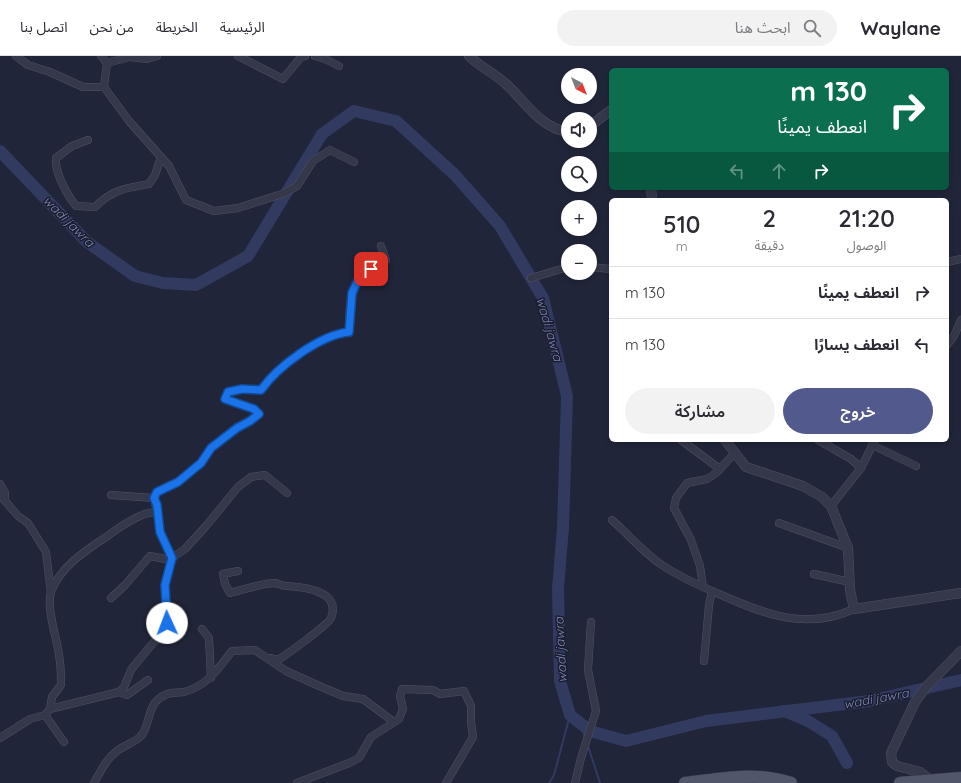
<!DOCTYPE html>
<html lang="ar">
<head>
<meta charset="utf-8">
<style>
  :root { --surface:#fff; --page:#f2f2f3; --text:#2b2b33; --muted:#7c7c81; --line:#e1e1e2; --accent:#51598d }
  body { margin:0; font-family:Quicksand,"Noto Sans Arabic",sans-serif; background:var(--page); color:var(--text); direction:rtl; height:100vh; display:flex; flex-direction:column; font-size:15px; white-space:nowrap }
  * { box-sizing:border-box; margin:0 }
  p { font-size:13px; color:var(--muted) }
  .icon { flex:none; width:22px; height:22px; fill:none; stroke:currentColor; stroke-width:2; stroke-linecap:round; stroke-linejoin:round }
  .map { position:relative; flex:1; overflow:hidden; direction:ltr }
  .drawer { position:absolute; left:609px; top:142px; width:340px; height:244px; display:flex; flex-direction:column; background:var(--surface); border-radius:6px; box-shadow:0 2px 6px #0003; direction:rtl }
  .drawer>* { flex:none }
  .hud { position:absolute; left:609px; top:12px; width:340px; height:122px; border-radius:6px; box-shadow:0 2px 6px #0003; direction:rtl; background:#0b6e4f; color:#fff; overflow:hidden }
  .needle { width:26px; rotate:138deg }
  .fabs { position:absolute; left:561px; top:12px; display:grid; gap:8px }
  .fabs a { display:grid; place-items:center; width:36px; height:36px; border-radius:50%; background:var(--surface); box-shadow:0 2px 6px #0003; font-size:20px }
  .pin { position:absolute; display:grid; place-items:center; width:34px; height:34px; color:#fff; margin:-17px; border-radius:8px; box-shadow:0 2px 6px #0006 }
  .me { position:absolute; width:44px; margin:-22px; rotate:358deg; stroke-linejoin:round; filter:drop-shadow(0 0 3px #0008) }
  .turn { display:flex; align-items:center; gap:14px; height:84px; padding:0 16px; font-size:18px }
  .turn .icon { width:52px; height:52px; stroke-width:2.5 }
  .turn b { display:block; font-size:28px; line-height:34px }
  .lanes { display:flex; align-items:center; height:38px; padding:0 16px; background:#0003; justify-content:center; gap:20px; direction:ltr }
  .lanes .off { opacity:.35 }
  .eta { display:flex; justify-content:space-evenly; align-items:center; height:68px; text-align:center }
  .eta b { font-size:24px; font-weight:600; line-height:28px }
  .button { display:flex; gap:8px; margin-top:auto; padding:8px 16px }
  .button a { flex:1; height:46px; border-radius:24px; background:var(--accent); color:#fff; font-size:16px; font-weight:600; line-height:46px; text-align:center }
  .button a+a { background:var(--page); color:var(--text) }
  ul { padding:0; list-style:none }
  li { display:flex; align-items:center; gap:12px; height:52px; padding:0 16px; border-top:1px solid var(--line) }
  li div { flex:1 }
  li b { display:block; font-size:15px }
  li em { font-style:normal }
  header { display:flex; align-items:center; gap:24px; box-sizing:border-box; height:56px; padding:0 20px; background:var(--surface); border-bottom:1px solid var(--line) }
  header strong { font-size:19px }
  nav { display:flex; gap:22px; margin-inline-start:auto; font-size:14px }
  .search { width:280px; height:36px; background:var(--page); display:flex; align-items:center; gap:10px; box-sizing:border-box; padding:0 14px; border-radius:22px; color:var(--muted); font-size:15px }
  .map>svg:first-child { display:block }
</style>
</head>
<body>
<header>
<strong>Waylane</strong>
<div class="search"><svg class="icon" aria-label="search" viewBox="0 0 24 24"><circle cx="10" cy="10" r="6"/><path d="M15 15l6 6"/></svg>ابحث هنا</div>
<nav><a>الرئيسية</a><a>الخريطة</a><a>من نحن</a><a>اتصل بنا</a></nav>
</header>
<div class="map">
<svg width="961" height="727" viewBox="0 0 961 727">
  <rect width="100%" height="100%" fill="#202539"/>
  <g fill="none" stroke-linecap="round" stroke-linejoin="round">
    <g stroke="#323a5f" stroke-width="2">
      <path d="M581,668L585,682"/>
      <path d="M588,690L600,727"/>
      <path d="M549,727L554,719L570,659"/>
    </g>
    <g stroke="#323a5f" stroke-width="12">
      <path d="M0,95L87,186L135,220L163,227L196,229L248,200L322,78L354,55L396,65L455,119L500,170L543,242L567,340L563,472L558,532L560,625L570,659L590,675L626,685L706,665L869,645L961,624"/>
      <path d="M784,655L808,665L832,680L847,707"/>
    </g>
    <defs>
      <g id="minor">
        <path d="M16,0L28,9L50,16L83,31H104"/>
        <path d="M101,0L107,7"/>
        <path d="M238,0L283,23L301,1L305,0"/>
        <path d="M315,0L325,3L339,10"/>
        <path d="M107,7L104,31L129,65L169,110L186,144L214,155L238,152L285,137L297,130L313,105L330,94L354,106"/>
        <path d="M107,7L130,1L147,3L157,0"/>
        <path d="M88,84L72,90L56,102C54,116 68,140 76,150L95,151C112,134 125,132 149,128L155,119L161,101"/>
        <path d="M947,206L961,203"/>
        <path d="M590,211L611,213"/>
        <path d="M531,222L568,211"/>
        <path d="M947,289L954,280L961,264"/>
        <path d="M681,384L720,413"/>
        <path d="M818,384L851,403L861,412L831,450"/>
        <path d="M872,389L916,410"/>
        <path d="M861,412L875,384"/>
        <path d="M0,428L5,437V445"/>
        <path d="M0,439L18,460L28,467L46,496L51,537"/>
        <path d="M111,439L154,442"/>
        <path d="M157,456L154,442L157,436L178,426L201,407L211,392L237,371L250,365L259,358L254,353L225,343L228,336L242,333L261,334C278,311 320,279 349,276C349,249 350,240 362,216L380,210L386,204L381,190"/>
        <path d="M612,464C629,479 644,497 662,509C680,521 700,530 719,538C764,558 806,575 854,553"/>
        <path d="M779,467L848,492"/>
        <path d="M238,515L223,518L225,528L230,537C242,534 263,527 275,527C279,528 283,530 287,530C304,531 342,535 331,562C329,568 286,599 278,604L271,602"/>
        <path d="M814,518L850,526"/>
        <path d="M703,531L700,510L691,484L674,452L676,442L687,427L707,423L716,417L734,398"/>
        <path d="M111,542L125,529L150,500L165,503L172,502L185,493L206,470L238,431L251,421L265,419L287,437"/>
        <path d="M202,573L209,582L211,622"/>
        <path d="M704,605L709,549L712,535"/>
        <path d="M119,636L127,639L148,624"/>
        <path d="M45,659L64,686"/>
        <path d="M0,682L30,663L45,659L50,653L52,641L61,629C61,619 61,609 59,599C57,583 46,551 51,536C60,511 85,495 106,481C120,471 140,456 157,456L160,476L172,502L165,529L167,559L165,573L138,605L131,614L124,631L119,636L50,653"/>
        <path d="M94,727C101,715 106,703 117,695C123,690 137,685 141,680C151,669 146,647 165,639C171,636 178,637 184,636C207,630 218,613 232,595L255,594L286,615L317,629L343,640L363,643L394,666"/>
        <path d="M297,727L349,707L359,702L371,681L399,663L403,653L400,640L402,633L433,634L440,638L464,635L471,650V666L473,681L446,727"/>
        <path d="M575,727L581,702L596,655L588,614L591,566"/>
      </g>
      <g id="tertiary">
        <path d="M469,0C480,11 494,17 506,28C525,45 540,72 568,76"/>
        <path d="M590,70L611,54"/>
        <path d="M651,132L652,144"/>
        <path d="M725,384L746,411L803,430L822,441L831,450L848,492L850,534L854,553L961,537"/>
        <path d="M931,724L920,716L897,710L892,706L891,697L915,646L926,631L961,595"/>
      </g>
      <g id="primary">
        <path d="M685,727C721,723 756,715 791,727"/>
        <path d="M900,727L961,722"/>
      </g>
    </defs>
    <use href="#minor" stroke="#4f5264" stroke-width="8"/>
    <use href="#tertiary" stroke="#4f5264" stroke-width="10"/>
    <use href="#primary" stroke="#3d4153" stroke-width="13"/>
    <use href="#minor" stroke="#34384a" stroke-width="7"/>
    <use href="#tertiary" stroke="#34384a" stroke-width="9"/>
    <use href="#primary" stroke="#52566a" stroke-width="12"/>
  </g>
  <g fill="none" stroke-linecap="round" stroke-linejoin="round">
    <defs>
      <path id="route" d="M167,567L165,529L172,502L160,476L157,449L154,442L157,436L178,426L201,407L211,392L237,372L250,365L259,358L254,353L225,343L228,336L242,333L261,334C278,310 320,279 349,276L352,237L362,216L371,213"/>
    </defs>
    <use href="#route" stroke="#114b97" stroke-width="10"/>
    <use href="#route" stroke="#1a73e8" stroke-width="7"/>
  </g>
  <g text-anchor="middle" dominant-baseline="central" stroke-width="3" stroke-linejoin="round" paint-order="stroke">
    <g font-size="13" font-style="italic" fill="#7d87b3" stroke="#1a1d2e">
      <text transform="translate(69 165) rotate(45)">wadi jawra</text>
      <text transform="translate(550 273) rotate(74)">wadi jawra</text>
      <text transform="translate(560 594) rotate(-93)">wadi jawra</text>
      <text transform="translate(876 642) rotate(-10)">wadi jawra</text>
    </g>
  </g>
</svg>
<div class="fabs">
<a><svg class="needle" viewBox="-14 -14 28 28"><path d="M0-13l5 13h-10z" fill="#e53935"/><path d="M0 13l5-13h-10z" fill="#7c7c81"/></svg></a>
<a><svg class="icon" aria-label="sound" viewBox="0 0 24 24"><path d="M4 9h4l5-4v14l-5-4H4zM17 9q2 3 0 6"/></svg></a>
<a><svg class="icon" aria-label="search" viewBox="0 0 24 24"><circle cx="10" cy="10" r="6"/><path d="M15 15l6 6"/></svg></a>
<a>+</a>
<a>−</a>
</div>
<div class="pin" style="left:371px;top:213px;background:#d93025"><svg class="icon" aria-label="arrive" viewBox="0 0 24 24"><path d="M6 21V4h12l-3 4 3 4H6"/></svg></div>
<svg class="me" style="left:167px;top:567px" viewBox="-20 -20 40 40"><circle r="19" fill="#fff"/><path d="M0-13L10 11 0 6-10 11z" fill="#1a73e8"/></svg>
<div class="hud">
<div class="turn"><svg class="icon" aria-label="right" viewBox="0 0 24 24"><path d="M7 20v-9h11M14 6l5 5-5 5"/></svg><div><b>130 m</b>انعطف يمينًا</div></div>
<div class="lanes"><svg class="icon off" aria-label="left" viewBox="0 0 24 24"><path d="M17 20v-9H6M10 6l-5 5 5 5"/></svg><svg class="icon off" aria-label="ahead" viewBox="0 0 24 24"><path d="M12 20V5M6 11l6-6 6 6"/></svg><svg class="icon" aria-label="right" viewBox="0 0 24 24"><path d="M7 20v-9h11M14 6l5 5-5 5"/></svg></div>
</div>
<section class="drawer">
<div class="eta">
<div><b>21:20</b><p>الوصول</p></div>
<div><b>2</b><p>دقيقة</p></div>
<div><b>510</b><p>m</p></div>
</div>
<ul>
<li><svg class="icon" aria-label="right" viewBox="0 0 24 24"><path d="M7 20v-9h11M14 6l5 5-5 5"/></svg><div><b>انعطف يمينًا</b></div><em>130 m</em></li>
<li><svg class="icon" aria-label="left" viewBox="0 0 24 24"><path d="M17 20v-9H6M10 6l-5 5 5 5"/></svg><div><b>انعطف يسارًا</b></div><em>130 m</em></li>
</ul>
<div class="button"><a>خروج</a><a>مشاركة</a></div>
</section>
</div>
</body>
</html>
